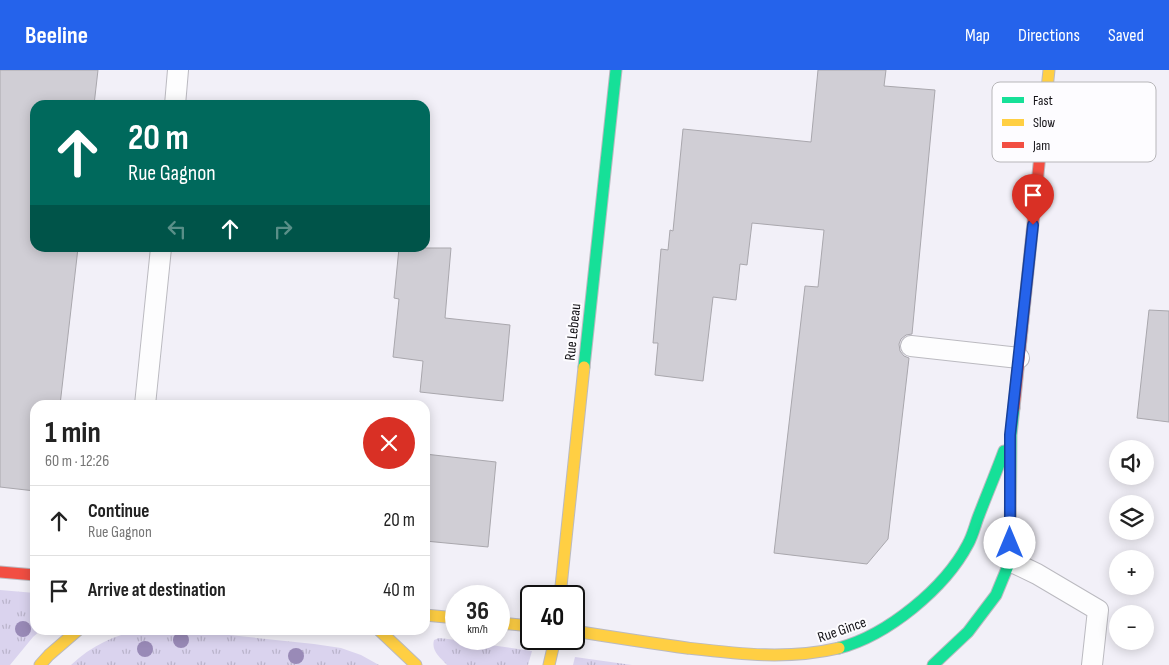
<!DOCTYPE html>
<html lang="en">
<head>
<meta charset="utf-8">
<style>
  :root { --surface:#fff; --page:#f6f6f6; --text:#222; --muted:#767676; --line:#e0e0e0; --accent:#2563eb }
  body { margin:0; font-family:"Sofia Sans Condensed",sans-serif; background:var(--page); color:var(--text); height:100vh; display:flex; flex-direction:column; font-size:19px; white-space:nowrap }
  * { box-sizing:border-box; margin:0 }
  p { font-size:16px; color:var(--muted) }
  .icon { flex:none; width:28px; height:28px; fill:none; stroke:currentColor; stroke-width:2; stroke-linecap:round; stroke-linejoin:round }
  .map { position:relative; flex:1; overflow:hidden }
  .side { position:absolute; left:30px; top:330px; width:400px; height:235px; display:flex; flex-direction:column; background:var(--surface); border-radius:15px; box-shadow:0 2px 12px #0003 }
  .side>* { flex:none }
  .banner { position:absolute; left:30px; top:30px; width:400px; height:152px; border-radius:15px; box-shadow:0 2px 12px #0003; background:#00695c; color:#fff; overflow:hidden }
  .tools { position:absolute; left:1109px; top:370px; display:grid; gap:10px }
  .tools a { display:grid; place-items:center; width:45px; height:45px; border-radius:50%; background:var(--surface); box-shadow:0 2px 12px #0003; font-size:25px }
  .speed { position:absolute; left:445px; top:515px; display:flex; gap:10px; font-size:25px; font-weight:700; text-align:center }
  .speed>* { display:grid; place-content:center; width:65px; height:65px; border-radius:50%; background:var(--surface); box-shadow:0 2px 12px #0003; line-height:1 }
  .speed small { font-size:12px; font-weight:400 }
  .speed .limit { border:2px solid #111; border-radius:8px; background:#fff; color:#111 }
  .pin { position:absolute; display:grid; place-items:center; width:42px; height:42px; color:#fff; margin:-51px -21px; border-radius:50% 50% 50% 0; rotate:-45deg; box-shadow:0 0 5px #0007 }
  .pin .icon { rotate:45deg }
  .me { position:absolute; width:55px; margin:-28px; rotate:0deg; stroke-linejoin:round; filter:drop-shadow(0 0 4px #0008) }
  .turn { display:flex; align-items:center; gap:18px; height:105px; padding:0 15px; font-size:22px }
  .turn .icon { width:65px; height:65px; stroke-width:2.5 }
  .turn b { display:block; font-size:35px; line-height:42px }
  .lanes { display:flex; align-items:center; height:48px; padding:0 15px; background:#0003; justify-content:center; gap:25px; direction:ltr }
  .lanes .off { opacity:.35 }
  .round { display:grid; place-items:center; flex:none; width:52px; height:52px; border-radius:26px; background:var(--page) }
  .overview { display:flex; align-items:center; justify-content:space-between; height:85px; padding:0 15px }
  h1 { font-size:30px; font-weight:700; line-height:38px }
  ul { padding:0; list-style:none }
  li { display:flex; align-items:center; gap:15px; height:70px; padding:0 15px; border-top:1px solid var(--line) }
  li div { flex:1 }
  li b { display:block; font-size:19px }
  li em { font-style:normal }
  header { display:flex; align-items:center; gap:30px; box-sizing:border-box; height:70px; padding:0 25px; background:var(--accent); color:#fff }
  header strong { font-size:24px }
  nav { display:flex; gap:28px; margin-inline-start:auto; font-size:18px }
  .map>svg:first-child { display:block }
</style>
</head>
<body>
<header>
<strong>Beeline</strong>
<nav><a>Map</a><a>Directions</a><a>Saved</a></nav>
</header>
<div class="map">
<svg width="1169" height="595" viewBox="0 0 1169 595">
  <defs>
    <pattern id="grass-tufts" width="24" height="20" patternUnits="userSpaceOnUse" patternTransform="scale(1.25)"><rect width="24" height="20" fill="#dad3ee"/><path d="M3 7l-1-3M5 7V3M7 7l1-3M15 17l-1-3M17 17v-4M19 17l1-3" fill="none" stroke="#bab4cb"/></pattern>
  </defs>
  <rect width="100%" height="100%" fill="#f2f0f8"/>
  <g fill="url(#grass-tufts)">
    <path d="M0,520L35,523V560H41L33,567L10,595H0Z"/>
    <path d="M143,560H182L314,574L341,578L361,585L379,595H71C91,576 115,564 143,560Z"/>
    <path d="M439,568L448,569L532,581L528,595H447C440,587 431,581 434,570Z"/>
    <path d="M575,587L632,595H573Z"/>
  </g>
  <g fill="#d0ced5" stroke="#a9a7ad">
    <path d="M0,0H98L94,35H35V178H78L60,335H35V421L0,417Z"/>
    <path d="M818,0H886L884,16L935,20L912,264L906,265L901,269L899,274L900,281L904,286L909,288L888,469L867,494L774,483L805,216L818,217L824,160L752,153L747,195L740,194L736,230L713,227L703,311L655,305L658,273H653L661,179L668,180L670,160L673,161L683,59L811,72Z"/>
    <path d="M399,178H451L445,248L510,255L503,331L420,322L423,291L393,287L399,229L394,228Z"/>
    <path d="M1149,240L1169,241V352L1137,348Z"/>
    <path d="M425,384L496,392L488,477L425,471Z"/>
  </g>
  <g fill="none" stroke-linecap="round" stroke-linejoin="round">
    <defs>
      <g id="lane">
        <path d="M175,35L178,0"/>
        <path d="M911,276L1019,288"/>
        <path d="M145,335L161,178"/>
        <path d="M1010,491L1037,504L1098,540L1092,595"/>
      </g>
      <g id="fast">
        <path d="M584,297L616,0"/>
        <path d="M839,578C888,565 945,518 968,474C973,465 975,455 979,445C987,424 996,403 1004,381"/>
        <path d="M933,595L968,562L996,525L1010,491L1011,365L1014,338"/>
      </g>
      <g id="slow">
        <path d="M1041,75L1049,0"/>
        <path d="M560,526L584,297"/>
        <path d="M425,545L456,548"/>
        <path d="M499,553L531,556"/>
        <path d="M379,560L416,595"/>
        <path d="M574,561C612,567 650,573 687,578C739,584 788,590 839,578"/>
        <path d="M40,595L49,585L78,560"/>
        <path d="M549,595L555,569"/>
      </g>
      <g id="jam">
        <path d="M1014,338L1041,75"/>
        <path d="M0,502L35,505"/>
      </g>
    </defs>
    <use href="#lane" stroke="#bbbac0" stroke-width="22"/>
    <use href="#fast" stroke="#bbbac0" stroke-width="13"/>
    <use href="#slow" stroke="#bbbac0" stroke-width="13"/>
    <use href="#jam" stroke="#bbbac0" stroke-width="13"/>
    <use href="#lane" stroke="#fdfdfe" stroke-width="20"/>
    <use href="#fast" stroke="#16e098" stroke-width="11"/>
    <use href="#slow" stroke="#ffcf43" stroke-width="11"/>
    <use href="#jam" stroke="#f24e42" stroke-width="11"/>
  </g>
  <g fill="#998ab7">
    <circle cx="23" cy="559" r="8"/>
    <circle cx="181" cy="570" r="8"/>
    <circle cx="145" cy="579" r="8"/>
    <circle cx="296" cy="586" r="8"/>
  </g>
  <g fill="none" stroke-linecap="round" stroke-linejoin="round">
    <defs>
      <path id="route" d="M1010,473V365L1033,155"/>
    </defs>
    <use href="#route" stroke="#184099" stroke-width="12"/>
    <use href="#route" stroke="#2563eb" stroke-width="9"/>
  </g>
  <g text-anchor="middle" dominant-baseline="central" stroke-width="4" stroke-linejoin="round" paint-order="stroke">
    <g font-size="15" fill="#131116" stroke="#fdfcff">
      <text transform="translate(573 262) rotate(-84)">Rue Lebeau</text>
      <text transform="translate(842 560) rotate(-19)">Rue Gince</text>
    </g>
  </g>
  <rect x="992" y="12" width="164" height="80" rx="8" fill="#fdfcff" stroke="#b7b6b9" stroke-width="1"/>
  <rect x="1002" y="27" width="22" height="6" fill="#16e098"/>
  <rect x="1002" y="49" width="22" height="7" fill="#ffcf43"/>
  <rect x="1002" y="72" width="22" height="6" fill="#f24e42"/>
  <g font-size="14" fill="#131116">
    <text x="1033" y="35">Fast</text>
    <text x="1033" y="57">Slow</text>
    <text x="1033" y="80">Jam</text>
  </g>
</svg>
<div class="tools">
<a><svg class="icon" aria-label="sound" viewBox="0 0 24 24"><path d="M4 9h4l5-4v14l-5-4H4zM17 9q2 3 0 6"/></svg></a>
<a><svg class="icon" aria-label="layers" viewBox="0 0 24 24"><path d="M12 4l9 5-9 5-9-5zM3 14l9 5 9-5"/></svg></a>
<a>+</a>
<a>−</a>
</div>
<div class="speed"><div>36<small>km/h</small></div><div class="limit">40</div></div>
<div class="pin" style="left:1033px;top:155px;background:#d93025"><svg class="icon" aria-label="arrive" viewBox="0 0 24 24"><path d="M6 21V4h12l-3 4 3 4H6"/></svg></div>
<svg class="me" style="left:1010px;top:473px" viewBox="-20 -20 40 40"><circle r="19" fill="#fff"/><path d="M0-13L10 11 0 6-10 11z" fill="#2563eb"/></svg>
<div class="banner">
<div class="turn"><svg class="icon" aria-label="ahead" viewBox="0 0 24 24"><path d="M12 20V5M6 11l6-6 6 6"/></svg><div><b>20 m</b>Rue Gagnon</div></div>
<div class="lanes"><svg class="icon off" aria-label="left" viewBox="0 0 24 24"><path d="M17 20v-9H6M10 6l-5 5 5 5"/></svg><svg class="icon" aria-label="ahead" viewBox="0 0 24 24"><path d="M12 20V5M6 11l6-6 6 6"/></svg><svg class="icon off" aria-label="right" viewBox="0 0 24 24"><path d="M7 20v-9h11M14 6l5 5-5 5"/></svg></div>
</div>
<section class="side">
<div class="overview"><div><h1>1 min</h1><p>60 m · 12:26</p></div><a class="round" style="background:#d93025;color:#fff"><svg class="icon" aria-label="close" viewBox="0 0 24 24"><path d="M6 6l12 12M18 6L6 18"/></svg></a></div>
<ul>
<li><svg class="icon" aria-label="ahead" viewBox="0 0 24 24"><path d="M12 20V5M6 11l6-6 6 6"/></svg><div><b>Continue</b><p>Rue Gagnon</p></div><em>20 m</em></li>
<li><svg class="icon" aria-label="arrive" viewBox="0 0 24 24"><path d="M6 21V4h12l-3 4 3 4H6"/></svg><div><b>Arrive at destination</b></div><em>40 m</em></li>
</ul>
</section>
</div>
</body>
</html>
